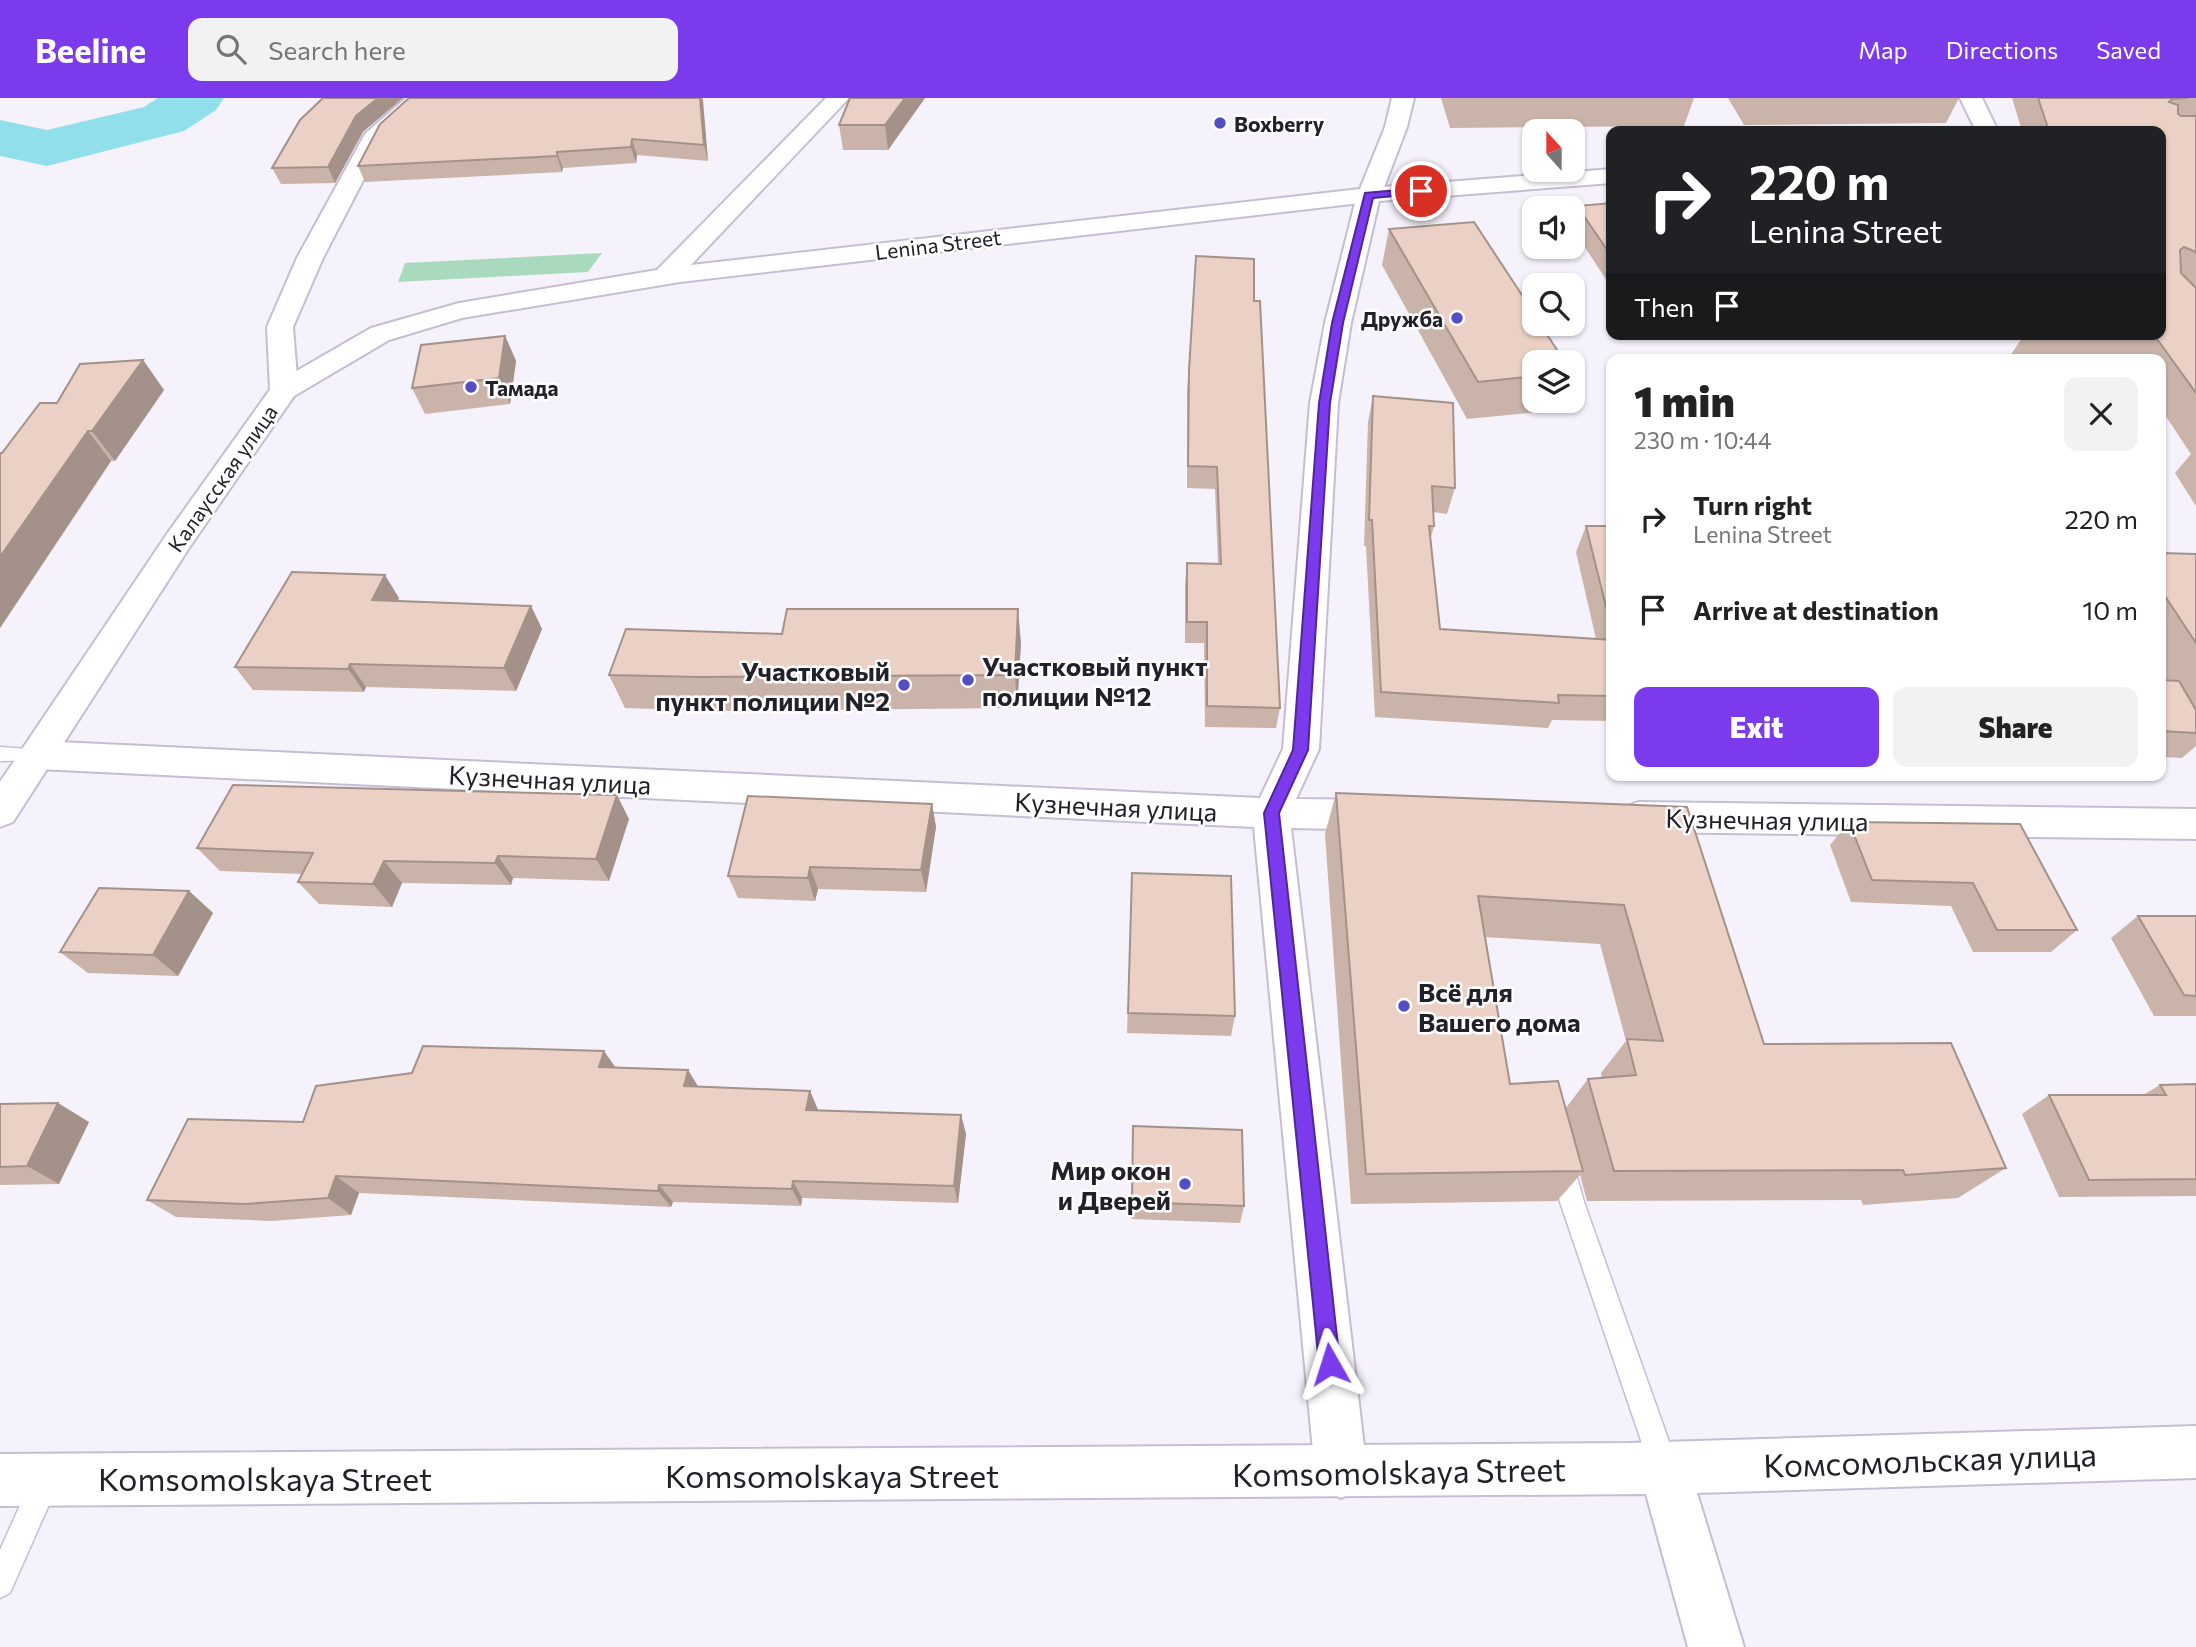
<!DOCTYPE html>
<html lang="en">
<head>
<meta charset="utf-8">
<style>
  :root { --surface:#fff; --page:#f2f2f2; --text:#222; --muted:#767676; --accent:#7c3aed }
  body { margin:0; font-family:Commissioner,sans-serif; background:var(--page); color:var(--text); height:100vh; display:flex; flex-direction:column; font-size:26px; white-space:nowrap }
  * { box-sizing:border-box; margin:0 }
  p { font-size:23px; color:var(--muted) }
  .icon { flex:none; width:38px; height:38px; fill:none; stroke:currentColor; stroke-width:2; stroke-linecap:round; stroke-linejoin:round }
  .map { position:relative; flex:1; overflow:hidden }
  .sheet { position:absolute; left:1606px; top:256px; width:560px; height:427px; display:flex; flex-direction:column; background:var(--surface); border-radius:14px; box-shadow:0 2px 5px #0004 }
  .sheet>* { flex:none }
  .banner { position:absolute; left:1606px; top:28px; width:560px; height:214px; border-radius:14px; box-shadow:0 2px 5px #0004; background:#202124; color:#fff; overflow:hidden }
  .needle { width:46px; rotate:339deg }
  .tools { position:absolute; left:1522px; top:21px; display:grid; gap:14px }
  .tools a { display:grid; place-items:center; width:63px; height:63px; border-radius:14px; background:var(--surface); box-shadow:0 2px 5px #0004; font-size:35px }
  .pin { position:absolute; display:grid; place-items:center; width:60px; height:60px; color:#fff; margin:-30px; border:4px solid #fff; border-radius:50%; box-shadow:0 2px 7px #0007 }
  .me { position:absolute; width:77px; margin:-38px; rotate:354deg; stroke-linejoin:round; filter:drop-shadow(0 0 5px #0008) }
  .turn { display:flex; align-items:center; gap:24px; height:147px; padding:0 28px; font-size:32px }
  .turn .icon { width:91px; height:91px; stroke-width:2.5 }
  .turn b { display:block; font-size:49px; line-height:60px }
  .then { display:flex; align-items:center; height:66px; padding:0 28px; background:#0003; gap:14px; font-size:26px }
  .round { display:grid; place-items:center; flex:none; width:74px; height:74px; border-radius:14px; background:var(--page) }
  .head { display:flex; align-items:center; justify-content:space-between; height:119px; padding:0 28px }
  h1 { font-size:42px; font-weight:800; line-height:52px }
  .action { display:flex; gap:14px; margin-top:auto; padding:14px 28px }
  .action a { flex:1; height:80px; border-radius:14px; background:var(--accent); color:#fff; font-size:28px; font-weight:800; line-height:80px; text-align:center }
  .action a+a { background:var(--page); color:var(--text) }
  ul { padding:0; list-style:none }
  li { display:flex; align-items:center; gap:21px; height:91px; padding:0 28px }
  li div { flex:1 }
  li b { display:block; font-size:26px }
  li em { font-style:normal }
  header { display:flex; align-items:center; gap:42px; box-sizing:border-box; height:98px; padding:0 35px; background:var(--accent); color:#fff }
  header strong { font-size:33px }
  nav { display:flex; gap:38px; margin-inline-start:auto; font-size:24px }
  .search { width:490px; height:63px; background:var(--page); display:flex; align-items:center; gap:18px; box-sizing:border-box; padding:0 24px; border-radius:14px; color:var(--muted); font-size:26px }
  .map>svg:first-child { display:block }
</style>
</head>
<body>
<header>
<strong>Beeline</strong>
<div class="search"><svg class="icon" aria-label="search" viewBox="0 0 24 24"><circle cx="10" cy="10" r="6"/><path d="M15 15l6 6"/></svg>Search here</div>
<nav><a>Map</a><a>Directions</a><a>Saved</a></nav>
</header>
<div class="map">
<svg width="2196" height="1549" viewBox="0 0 2196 1549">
  <rect width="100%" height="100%" fill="#f5f2fc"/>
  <path fill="#aadabd" d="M602,155L588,174L398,184L405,165Z"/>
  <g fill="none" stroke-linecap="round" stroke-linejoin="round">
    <path fill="#91dfeb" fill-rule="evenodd" d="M158,0H224L216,12L184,33L47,68L0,58V22L47,32L144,9Z"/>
    <defs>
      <g id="lane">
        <path d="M0,649L45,652L48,657L45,662L0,663Z"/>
        <path d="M1561,1050L1570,1054L1584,1104L1678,1369L1674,1379L1664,1383L1654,1379L1650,1369L1560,1104L1549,1062L1552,1054Z"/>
        <path d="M45,1370L55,1374L59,1384L10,1495L0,1500V1452L35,1374Z"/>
      </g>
      <g id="street">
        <path d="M406,0H430L385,40L323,160L293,229L298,292L294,298L284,300L274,298L270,292L267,229L297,160L365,36Z"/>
        <path d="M1960,0H1982L1998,33H1976Z"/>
        <path d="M1612,71V85L1379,103L1351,225L1338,305L1319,651L1296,701L1382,702L1395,707L1401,717L1395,727L1382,732L1291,730L1367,1374L1359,1392L1341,1400L1323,1392L1315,1374L1254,729L38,671L25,667L20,657L25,647L38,643L1260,700L1283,651L1310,305L1325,225L1357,97L1361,92L1369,90Z"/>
        <path d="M1638,704L2196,711V741L1638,734L1625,729L1619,719L1625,709Z"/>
      </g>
      <g id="secondary">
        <path d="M826,0H849L691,167L1360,91L1385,29L1392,0H1414L1407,29L1381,97L1377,102L1369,104L680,184L462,220L389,242L294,298L189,450L13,724L0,729V684L167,436L274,286L371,230L459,205L657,172Z"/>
        <path d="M2196,1328V1380L1697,1395L1744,1549H1688L1646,1396L0,1408V1356L1629,1345Z"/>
      </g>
    </defs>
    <use href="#lane" stroke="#c4bed5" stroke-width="3"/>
    <use href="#street" stroke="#c4bed5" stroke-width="4"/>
    <use href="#secondary" stroke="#c4bed5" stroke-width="4"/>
    <use href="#lane" fill="#fff" fill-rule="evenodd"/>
    <use href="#street" fill="#fff" fill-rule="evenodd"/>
    <use href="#secondary" fill="#fff" fill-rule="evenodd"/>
  </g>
  <g fill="#cab4a9" fill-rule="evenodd">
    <path d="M409,0H702L708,63L637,57L636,65L563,70L562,74L365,84L358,68Z"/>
    <path d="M925,0L888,52H843L839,27Z"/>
    <path d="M1441,0H1694L1684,28L1450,30Z"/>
    <path d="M1728,0H1959L1946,25L1744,27Z"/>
    <path d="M2012,0H2196V408L2175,375L2191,356L2161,311V261H2008L2022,240L1966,236H2161V33H2022Z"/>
    <path d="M363,34L335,85L281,86L272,70Z"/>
    <path d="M1612,105V185L1609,186L1573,131V121L1577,108Z"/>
    <path d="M1389,131L1535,264V303H1562L1559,312L1467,321L1382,167Z"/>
    <path d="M1196,158L1254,203L1280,610L1276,630L1205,629L1204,545H1185V486L1187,465L1218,466L1215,391L1187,390V294Z"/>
    <path d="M505,238L516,263L510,306L425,316L412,290Z"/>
    <path d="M143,262L164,292L115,363H111L0,530V355H2L57,305Z"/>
    <path d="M1373,298L1455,390L1447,416L1433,414L1434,428L1431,439L1440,531L1596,541L1576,454L1586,428H1612V623L1552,622L1548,630L1375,619L1366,448H1364L1368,324Z"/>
    <path d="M2161,455L2196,456V648L2182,660L2161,659Z"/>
    <path d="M399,500L398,503L531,508L542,531L516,593L366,589L364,594L253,592L235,569Z"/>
    <path d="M1021,545L1017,610L713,613L625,610L609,577Z"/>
    <path d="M1336,695L1687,709L1764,946L2006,1070L1958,1100L1863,1107L1861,1102L1587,1103L1580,1077L1557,1103L1351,1106L1325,736ZM1484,839L1600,846L1626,943L1601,975L1602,980L1588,981L1565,1011L1510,986Z"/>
    <path d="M932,706L936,729L926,794L818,791L815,803L738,800L728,778Z"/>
    <path d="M629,721L609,783L513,780L511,787L402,785L392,809L319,806L298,784L302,776L220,773L197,750Z"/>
    <path d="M1849,724L2077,832L2051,854H1973L1951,808L1851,804L1830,747Z"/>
    <path d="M1132,775L1235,918L1231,938L1127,935Z"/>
    <path d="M189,793L213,815L178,878L88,875L60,854Z"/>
    <path d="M2138,818H2196V918H2154L2111,840Z"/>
    <path d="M616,970L688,972L698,988L810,993L818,1012L961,1017L966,1036L958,1105L802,1100L801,1108L673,1104L671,1109L359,1095L351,1117L271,1123L176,1119L147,1102L303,1024Z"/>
    <path d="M2196,986V1098L2059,1099L2022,1016L2049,997H2143L2160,987Z"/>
    <path d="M0,1006L89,1024L59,1086L0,1087Z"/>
    <path d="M1133,1028L1244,1108L1240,1125L1131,1121Z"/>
  </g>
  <g fill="#a4928a">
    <path d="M378,0H403L363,34L335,85L328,69L356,18Z"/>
    <path d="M700,0H702L703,2L708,63L704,47Z"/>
    <path d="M905,0H925L888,52L885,27Z"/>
    <path d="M632,41L637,57L636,65L631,49Z"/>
    <path d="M557,54L563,70L562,74L557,58Z"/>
    <path d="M505,238L516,263L510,306L499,280Z"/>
    <path d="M143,262L164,292L115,363L92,333Z"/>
    <path d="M88,333L111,363L0,530V459Z"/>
    <path d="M385,477L399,500L386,525L372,502Z"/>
    <path d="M531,508L542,531L516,593L504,570Z"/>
    <path d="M1018,511L1021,545L1017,610L1015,577Z"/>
    <path d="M350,566L366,589L364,594L348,571Z"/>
    <path d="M617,697L629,721L609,783L596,761Z"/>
    <path d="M932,706L936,729L926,794L921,772Z"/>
    <path d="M498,758L513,780L511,787L495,765Z"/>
    <path d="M384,763L402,785L392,809L373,786Z"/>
    <path d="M810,769L818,791L815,803L808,780Z"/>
    <path d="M189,793L213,815L178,878L153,857Z"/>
    <path d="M604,953L618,973L599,969Z"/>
    <path d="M688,972L700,992L684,988Z"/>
    <path d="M810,993L818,1012H806Z"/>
    <path d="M58,1005L89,1024L59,1086L27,1068Z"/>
    <path d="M961,1017L966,1036L958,1105L954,1088Z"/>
    <path d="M336,1078L359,1095L351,1117L328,1100Z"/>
    <path d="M793,1083L802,1100L801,1108L792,1091Z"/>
    <path d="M659,1087L673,1104L671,1109L658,1093Z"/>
  </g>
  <g fill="#ebd1c5" stroke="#a4928a" stroke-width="2">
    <path d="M323,0H378L356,18L328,69L272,70L300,22Z"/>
    <path d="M409,0H700L704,47L632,41L631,49L557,54V58L358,68L380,26Z"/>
    <path d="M850,0H905L885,27H839Z"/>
    <path d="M2038,0H2188L2172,1L2169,4L2178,7V16L2181,18H2196V155L2194,153L2184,149L2180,152L2181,175L2196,190V295L2157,241L2078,236H2161V33H2049Z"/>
    <path d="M1612,105V159L1577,108Z"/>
    <path d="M1474,124L1535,217V226H1540L1565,264H1535V278L1478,284L1389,131Z"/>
    <path d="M1196,158L1254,161V203H1260L1280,610L1207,608V524H1187V465L1221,466L1217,369L1188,368L1189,272Z"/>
    <path d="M505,238L499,280L412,290L421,247Z"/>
    <path d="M143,262L92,333H88L0,459V355H2L40,305H57L80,266Z"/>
    <path d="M1373,298L1453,305L1455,390L1432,388L1434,428H1429L1440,531L1612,542V598L1558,597L1559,605L1381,594L1372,422H1369Z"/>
    <path d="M1586,428H1612V533Z"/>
    <path d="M2161,455L2196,456V545L2161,492Z"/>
    <path d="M292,474L385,477L372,502L531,508L504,570L350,566L348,571L235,569Z"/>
    <path d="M787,511H1018L1015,577L700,579L609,577L626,531L782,536Z"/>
    <path d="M2161,582L2179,583L2196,612V635L2161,633Z"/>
    <path d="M233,687L617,697L596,761L498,758L495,765L384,763L373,786L298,784L313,755L197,750Z"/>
    <path d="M1336,695L1687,709L1764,946L1951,945L2006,1070L1905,1077L1903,1072L1614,1073L1588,981L1636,977L1627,941L1663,943L1624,807L1478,798L1510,986L1558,983L1583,1073L1366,1076Z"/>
    <path d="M748,698L932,706L921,772L810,769L808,780L728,778Z"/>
    <path d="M1849,724L2020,726L2077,832H1997L1973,785L1872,782Z"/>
    <path d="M1132,775L1231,778L1235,918L1128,915Z"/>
    <path d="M99,790L189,793L153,857L60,854Z"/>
    <path d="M2138,818H2196V898L2184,897Z"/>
    <path d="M423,948L604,953L599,969L688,972L684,988L810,993L806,1012L961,1017L954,1088L793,1083L792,1091L659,1087L658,1093L336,1078L328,1100L245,1106L147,1102L188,1021L303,1024L316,988L412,975Z"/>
    <path d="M2196,986V1081L2089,1082L2049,997H2166L2160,987Z"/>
    <path d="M58,1005L27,1068L0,1069V1006Z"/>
    <path d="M1133,1028L1242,1032L1244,1108L1132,1104Z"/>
  </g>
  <path fill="#7c3aed" stroke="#51269a" stroke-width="2" d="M1421,90L1425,91V95L1373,100L1343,225L1330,305L1308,652L1279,715L1340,1266L1337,1273L1330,1276L1322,1273L1319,1266L1264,715L1293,652L1319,305L1332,225L1365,95Z"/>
  <g fill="#544ec5" stroke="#fff" stroke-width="2.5">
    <circle cx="1220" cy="25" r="7"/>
    <circle cx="1457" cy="220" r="7"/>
    <circle cx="471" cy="289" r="7"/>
    <circle cx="968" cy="582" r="7"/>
    <circle cx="904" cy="587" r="7"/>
    <circle cx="1404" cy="908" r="7"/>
    <circle cx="1185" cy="1086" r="7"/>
  </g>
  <g text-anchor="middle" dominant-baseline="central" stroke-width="5" stroke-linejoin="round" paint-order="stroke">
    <g font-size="21" font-weight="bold" fill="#222028" stroke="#fff" text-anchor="start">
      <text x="1234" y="25">Boxberry</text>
      <text x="1443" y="220" text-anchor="end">Дружба</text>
      <text x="485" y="289">Тамада</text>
    </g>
    <g font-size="21" fill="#222028" stroke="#fff">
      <text transform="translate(938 146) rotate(-7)">Lenina Street</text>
      <text transform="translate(222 380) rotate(-55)">Калаусская улица</text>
    </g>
    <g font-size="26" font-weight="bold" fill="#222028" stroke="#fff" text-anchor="start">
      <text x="982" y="567">Участковый пункт<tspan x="982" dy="30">полиции №12</tspan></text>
      <text x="890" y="572" text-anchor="end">Участковый<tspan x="890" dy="30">пункт полиции №2</tspan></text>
      <text x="1418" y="893">Всё для<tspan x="1418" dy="30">Вашего дома</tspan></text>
      <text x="1171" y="1071" text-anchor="end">Мир окон<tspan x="1171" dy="30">и Дверей</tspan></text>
    </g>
    <g font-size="26" fill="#222028" stroke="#fff">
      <text transform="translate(550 681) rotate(3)">Кузнечная улица</text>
      <text transform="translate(1116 708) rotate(3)">Кузнечная улица</text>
      <text transform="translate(1767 721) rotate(1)">Кузнечная улица</text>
    </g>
    <g font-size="32" fill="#222028" stroke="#fff">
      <text transform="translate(1930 1361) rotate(-2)">Комсомольская улица</text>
      <text transform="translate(1399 1373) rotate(-1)">Komsomolskaya Street</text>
      <text x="832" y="1377">Komsomolskaya Street</text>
      <text x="265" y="1380">Komsomolskaya Street</text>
    </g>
  </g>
</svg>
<div class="tools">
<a><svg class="needle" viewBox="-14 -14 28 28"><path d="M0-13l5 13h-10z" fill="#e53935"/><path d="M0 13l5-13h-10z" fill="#767676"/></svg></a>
<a><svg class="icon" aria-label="sound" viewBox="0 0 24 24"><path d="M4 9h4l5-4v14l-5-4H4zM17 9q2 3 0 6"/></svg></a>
<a><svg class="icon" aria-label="search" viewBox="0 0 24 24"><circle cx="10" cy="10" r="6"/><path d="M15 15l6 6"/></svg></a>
<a><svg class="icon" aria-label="layers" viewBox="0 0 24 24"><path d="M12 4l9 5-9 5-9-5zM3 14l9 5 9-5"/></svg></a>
</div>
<div class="pin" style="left:1421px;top:93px;background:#d93025"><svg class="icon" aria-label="arrive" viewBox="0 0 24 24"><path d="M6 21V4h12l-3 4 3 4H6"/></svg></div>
<svg class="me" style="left:1330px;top:1266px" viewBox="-20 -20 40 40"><path d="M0-17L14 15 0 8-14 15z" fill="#7c3aed" stroke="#fff" stroke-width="4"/></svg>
<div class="banner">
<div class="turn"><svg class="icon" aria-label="right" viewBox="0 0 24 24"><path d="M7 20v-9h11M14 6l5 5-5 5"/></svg><div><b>220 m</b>Lenina Street</div></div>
<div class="then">Then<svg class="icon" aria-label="arrive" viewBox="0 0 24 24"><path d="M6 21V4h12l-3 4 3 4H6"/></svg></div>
</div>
<section class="sheet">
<div class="head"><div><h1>1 min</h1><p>230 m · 10:44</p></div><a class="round"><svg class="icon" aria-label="close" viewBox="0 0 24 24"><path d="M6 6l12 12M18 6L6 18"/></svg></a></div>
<ul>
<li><svg class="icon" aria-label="right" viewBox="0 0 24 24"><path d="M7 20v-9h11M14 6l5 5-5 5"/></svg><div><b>Turn right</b><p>Lenina Street</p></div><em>220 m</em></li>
<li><svg class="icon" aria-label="arrive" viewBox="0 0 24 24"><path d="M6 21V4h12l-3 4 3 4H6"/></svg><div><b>Arrive at destination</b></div><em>10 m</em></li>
</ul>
<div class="action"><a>Exit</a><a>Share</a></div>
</section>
</div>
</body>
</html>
